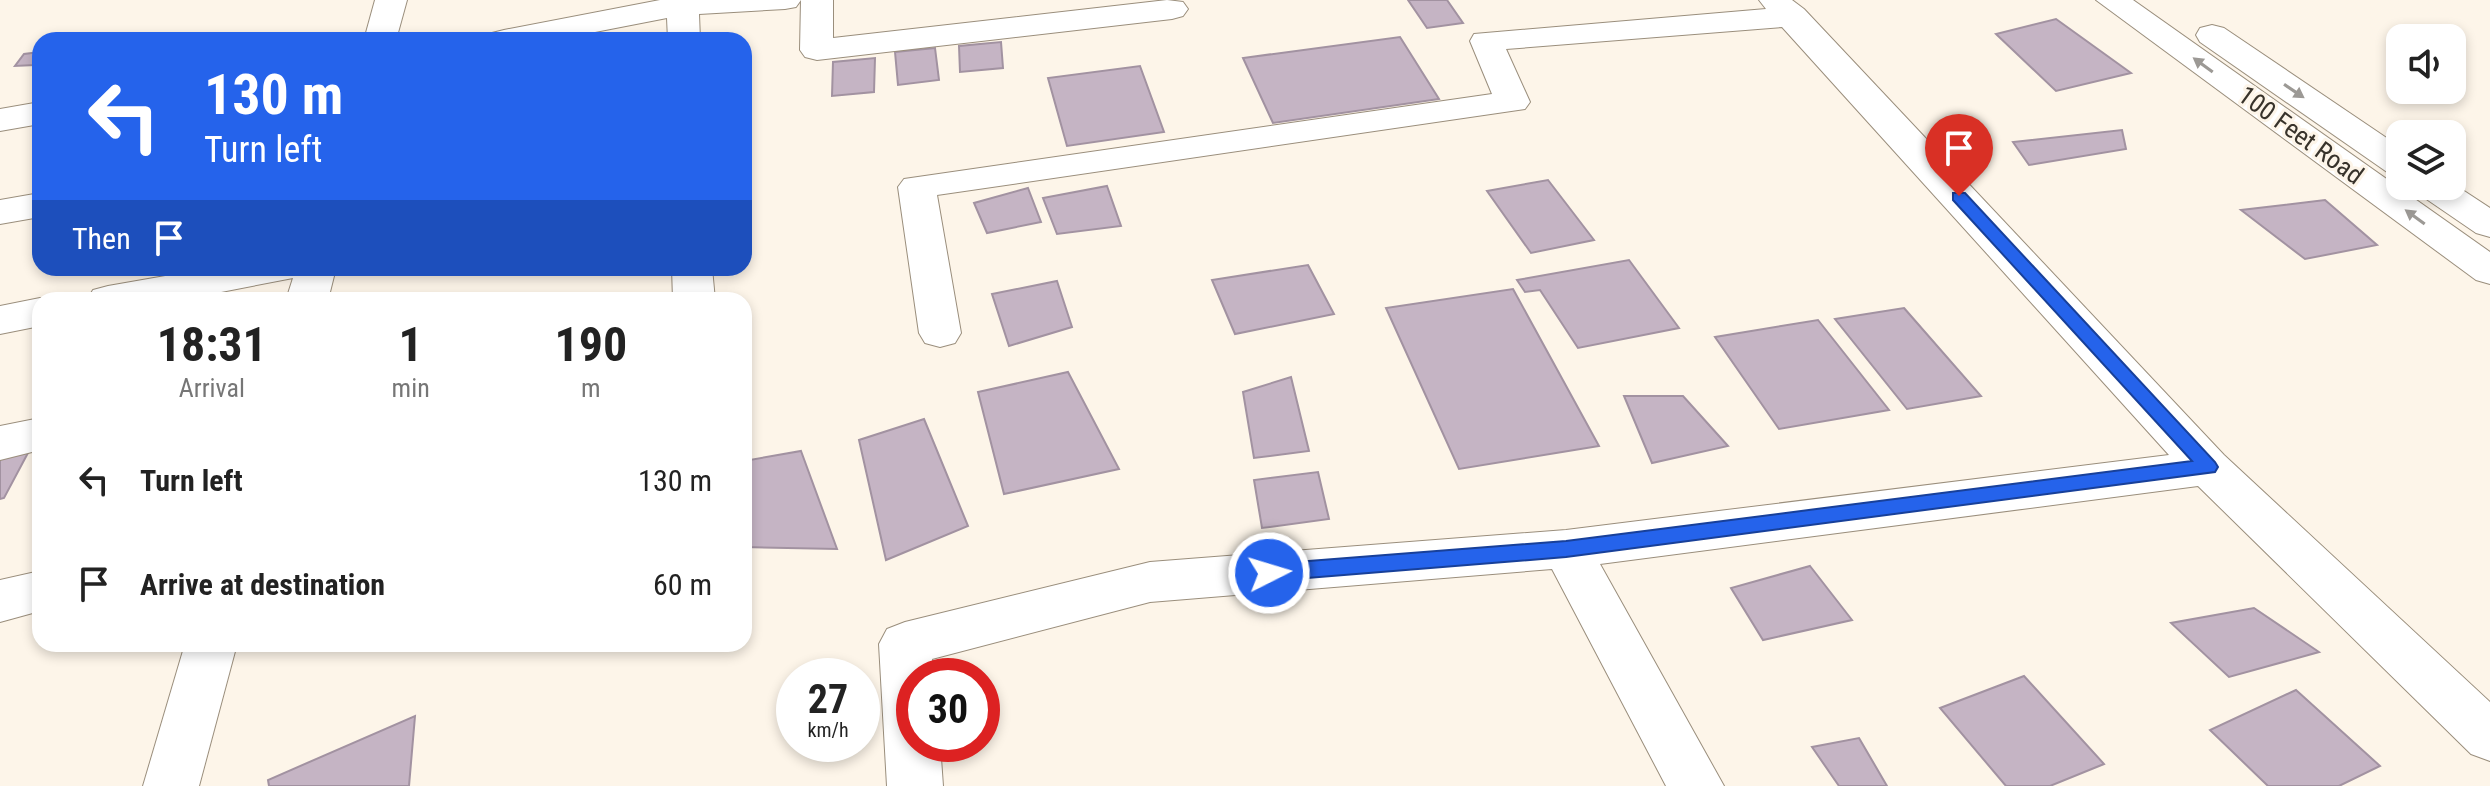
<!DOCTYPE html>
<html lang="en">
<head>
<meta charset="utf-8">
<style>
  :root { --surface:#fff; --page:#f6f6f6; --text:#222; --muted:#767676 }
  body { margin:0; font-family:"Roboto Condensed",sans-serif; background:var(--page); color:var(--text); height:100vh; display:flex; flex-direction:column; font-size:30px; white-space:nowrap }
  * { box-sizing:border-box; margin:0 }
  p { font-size:26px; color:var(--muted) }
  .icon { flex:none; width:44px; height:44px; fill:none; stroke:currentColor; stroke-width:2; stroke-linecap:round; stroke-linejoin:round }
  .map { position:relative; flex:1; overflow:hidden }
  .drawer { position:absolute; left:32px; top:292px; width:720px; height:360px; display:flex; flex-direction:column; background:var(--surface); border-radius:24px; box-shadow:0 4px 12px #0003 }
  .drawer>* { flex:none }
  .banner { position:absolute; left:32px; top:32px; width:720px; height:244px; border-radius:24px; box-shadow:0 4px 12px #0003; background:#2563eb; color:#fff; overflow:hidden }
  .fabs { position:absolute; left:2386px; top:24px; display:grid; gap:16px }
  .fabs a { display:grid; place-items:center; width:80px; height:80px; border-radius:16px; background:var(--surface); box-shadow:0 4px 12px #0003; font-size:40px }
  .speed { position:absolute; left:776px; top:658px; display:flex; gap:16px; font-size:40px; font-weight:700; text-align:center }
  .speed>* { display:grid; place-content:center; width:104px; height:104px; border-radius:50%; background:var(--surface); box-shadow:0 4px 12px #0003; line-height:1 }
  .speed small { font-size:20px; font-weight:400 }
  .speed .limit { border:12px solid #d22; background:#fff; color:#111 }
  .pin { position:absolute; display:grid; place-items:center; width:68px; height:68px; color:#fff; margin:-82px -34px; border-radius:50% 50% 50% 0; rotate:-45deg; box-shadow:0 0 8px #0007 }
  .pin .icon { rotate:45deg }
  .me { position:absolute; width:88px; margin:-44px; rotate:85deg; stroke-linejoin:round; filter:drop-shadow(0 0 6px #0008) }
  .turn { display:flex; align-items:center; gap:28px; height:168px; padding:0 40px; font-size:36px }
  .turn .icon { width:104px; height:104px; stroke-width:2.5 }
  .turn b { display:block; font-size:56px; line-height:68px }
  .then { display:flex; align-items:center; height:76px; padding:0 40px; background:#0003; gap:16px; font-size:30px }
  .eta { display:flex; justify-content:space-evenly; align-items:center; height:136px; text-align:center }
  .eta b { font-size:48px; font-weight:700; line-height:56px }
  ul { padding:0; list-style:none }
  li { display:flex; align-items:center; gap:24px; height:104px; padding:0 40px }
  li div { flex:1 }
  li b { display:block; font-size:30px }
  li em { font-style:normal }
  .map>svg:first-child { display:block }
</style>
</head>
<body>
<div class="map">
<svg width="2490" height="786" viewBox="0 0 2490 786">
  <rect width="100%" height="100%" fill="#fdf5e9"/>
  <g fill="#c5b4c4" stroke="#a292a1" stroke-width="2">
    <path d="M1408,0H1447L1463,23L1427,28Z"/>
    <path d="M2056,19L2131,73L2056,91L1996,34Z"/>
    <path d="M1400,37L1439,99L1273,123L1243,58Z"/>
    <path d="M1001,42L1003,68L960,72L959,46Z"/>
    <path d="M935,48L939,80L898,85L895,52Z"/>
    <path d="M40,52L35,65L15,66L24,54Z"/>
    <path d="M875,58L874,92L832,96L833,62Z"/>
    <path d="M1140,66L1164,132L1067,146L1048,78Z"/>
    <path d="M2122,130L2126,149L2029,165L2013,142Z"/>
    <path d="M1548,180L1594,240L1531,253L1487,191Z"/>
    <path d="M1107,186L1121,226L1057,234L1043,198Z"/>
    <path d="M1028,188L1041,222L987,233L974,203Z"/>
    <path d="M2325,200L2377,245L2305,259L2241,210Z"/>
    <path d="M1629,260L1679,328L1578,348L1540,290L1525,292L1517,280Z"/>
    <path d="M1308,265L1334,314L1235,334L1212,280Z"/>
    <path d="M1057,281L1072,327L1009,346L992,294Z"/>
    <path d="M1513,289L1599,446L1459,469L1386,308Z"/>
    <path d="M1904,308L1981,396L1907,409L1835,319Z"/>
    <path d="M1818,320L1889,410L1779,429L1715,337Z"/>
    <path d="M1068,372L1119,469L1004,494L978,392Z"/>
    <path d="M1291,377L1309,451L1254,458L1243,392Z"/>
    <path d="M1624,396H1683L1728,446L1652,463Z"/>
    <path d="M924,419L968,526L886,560L859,440Z"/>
    <path d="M29,451L4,498L0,499V455Z"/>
    <path d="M801,451L837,549L744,547V461Z"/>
    <path d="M1318,472L1329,519L1262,528L1254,480Z"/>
    <path d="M1810,566L1852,620L1763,640L1731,588Z"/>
    <path d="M2254,608L2319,652L2229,677L2171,623Z"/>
    <path d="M2024,676L2104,764L2050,786H2006L1940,708Z"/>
    <path d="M2296,690L2380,766L2339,786H2268L2210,730Z"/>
    <path d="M415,716L409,786H269L268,780Z"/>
    <path d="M1859,738L1887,786H1839L1812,747Z"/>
  </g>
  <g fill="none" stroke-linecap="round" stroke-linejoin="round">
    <defs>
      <g id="minor">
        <path d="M375,0H407L396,40H364Z"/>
        <path d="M660,0H801L796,7L785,9L699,14L700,40H668L667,18L554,40H488L492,33L504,30Z"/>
        <path d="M801,0H833V38L1167,0L1183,2L1188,9L1183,16L1172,19L817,60L805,57L800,50Z"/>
        <path d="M1759,0H1792L1804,9L2224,455L2490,702V761L2471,754L2198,486L1600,564L1724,786H1666L1552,569L1150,602L932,659L934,676H914V744H940L943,786H887L879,644L887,629L905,622L1150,562L1566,530L2169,455L1782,27L1506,49L1530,102L1525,109L937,195L961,333L955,343L940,347L925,343L919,333L898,187L904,179L1492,94L1470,41L1474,34L1766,9Z"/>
        <path d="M40,102V124L0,131V109Z"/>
        <path d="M40,193V217L0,224V200Z"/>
        <path d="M211,268H336L328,300H286L293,278L180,300H87L93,290L108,286Z"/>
        <path d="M672,268H712L715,300H673Z"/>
        <path d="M40,298L46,300H40V326L0,334V306Z"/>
        <path d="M40,418V450L0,460V426Z"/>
        <path d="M40,571V611L0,622V580Z"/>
        <path d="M185,644H237L199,786H143Z"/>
      </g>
      <g id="major">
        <path d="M2096,0H2133L2490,252V284L2476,280Z"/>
        <path d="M2212,25L2224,28L2400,147V175L2387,172L2200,42L2196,35L2200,28Z"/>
        <path d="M2452,183L2490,208V237L2476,233L2419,194L2413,186H2452Z"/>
      </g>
    </defs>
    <use href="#minor" stroke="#9a8e7c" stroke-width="2"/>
    <use href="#major" stroke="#9a8e7c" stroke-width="2"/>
    <use href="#minor" fill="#fff" fill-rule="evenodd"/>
    <use href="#major" fill="#fff" fill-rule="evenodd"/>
  </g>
  <defs><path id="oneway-solid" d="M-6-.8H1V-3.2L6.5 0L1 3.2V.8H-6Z" transform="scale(2)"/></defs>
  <g fill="#9c9995">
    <use href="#oneway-solid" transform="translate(2203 65) rotate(-144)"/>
    <use href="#oneway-solid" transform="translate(2294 91) rotate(34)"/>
    <use href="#oneway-solid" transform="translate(2415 217) rotate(-144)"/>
  </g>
  <path fill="#2563eb" stroke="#184099" stroke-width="2" d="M1953,193H1965L2215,462L2218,467L2215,472L1566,557L1269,581L1262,578L1259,573L1262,567L1269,564L1566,541L2192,461L1953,200Z"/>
  <g text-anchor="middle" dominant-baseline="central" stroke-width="6" stroke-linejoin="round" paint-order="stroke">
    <g font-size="26" fill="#38332b" stroke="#fdf5e9">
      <text transform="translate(2301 135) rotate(36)">100 Feet Road</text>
    </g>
  </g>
</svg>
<div class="fabs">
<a><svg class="icon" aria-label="sound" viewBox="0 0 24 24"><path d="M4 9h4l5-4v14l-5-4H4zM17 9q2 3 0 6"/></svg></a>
<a><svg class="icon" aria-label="layers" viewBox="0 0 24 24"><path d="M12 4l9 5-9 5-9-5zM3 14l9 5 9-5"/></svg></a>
</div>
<div class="speed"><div>27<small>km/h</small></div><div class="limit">30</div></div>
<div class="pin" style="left:1959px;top:196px;background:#d93025"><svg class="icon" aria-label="arrive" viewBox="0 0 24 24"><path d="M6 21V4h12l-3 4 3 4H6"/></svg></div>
<svg class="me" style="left:1269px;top:573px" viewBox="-20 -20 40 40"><circle r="17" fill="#2563eb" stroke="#fff" stroke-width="3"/><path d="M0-11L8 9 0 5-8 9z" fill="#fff"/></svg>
<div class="banner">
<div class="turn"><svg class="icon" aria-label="left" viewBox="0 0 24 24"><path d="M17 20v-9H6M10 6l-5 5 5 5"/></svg><div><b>130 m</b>Turn left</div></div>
<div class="then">Then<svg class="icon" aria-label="arrive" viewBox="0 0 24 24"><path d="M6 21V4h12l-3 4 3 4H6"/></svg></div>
</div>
<section class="drawer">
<div class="eta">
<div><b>18:31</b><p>Arrival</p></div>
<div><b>1</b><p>min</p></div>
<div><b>190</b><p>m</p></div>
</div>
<ul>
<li><svg class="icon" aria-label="left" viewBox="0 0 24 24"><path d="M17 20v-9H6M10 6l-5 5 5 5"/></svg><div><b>Turn left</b></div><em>130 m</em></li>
<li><svg class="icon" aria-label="arrive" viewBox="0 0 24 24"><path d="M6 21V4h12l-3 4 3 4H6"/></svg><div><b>Arrive at destination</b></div><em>60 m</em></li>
</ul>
</section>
</div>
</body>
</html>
